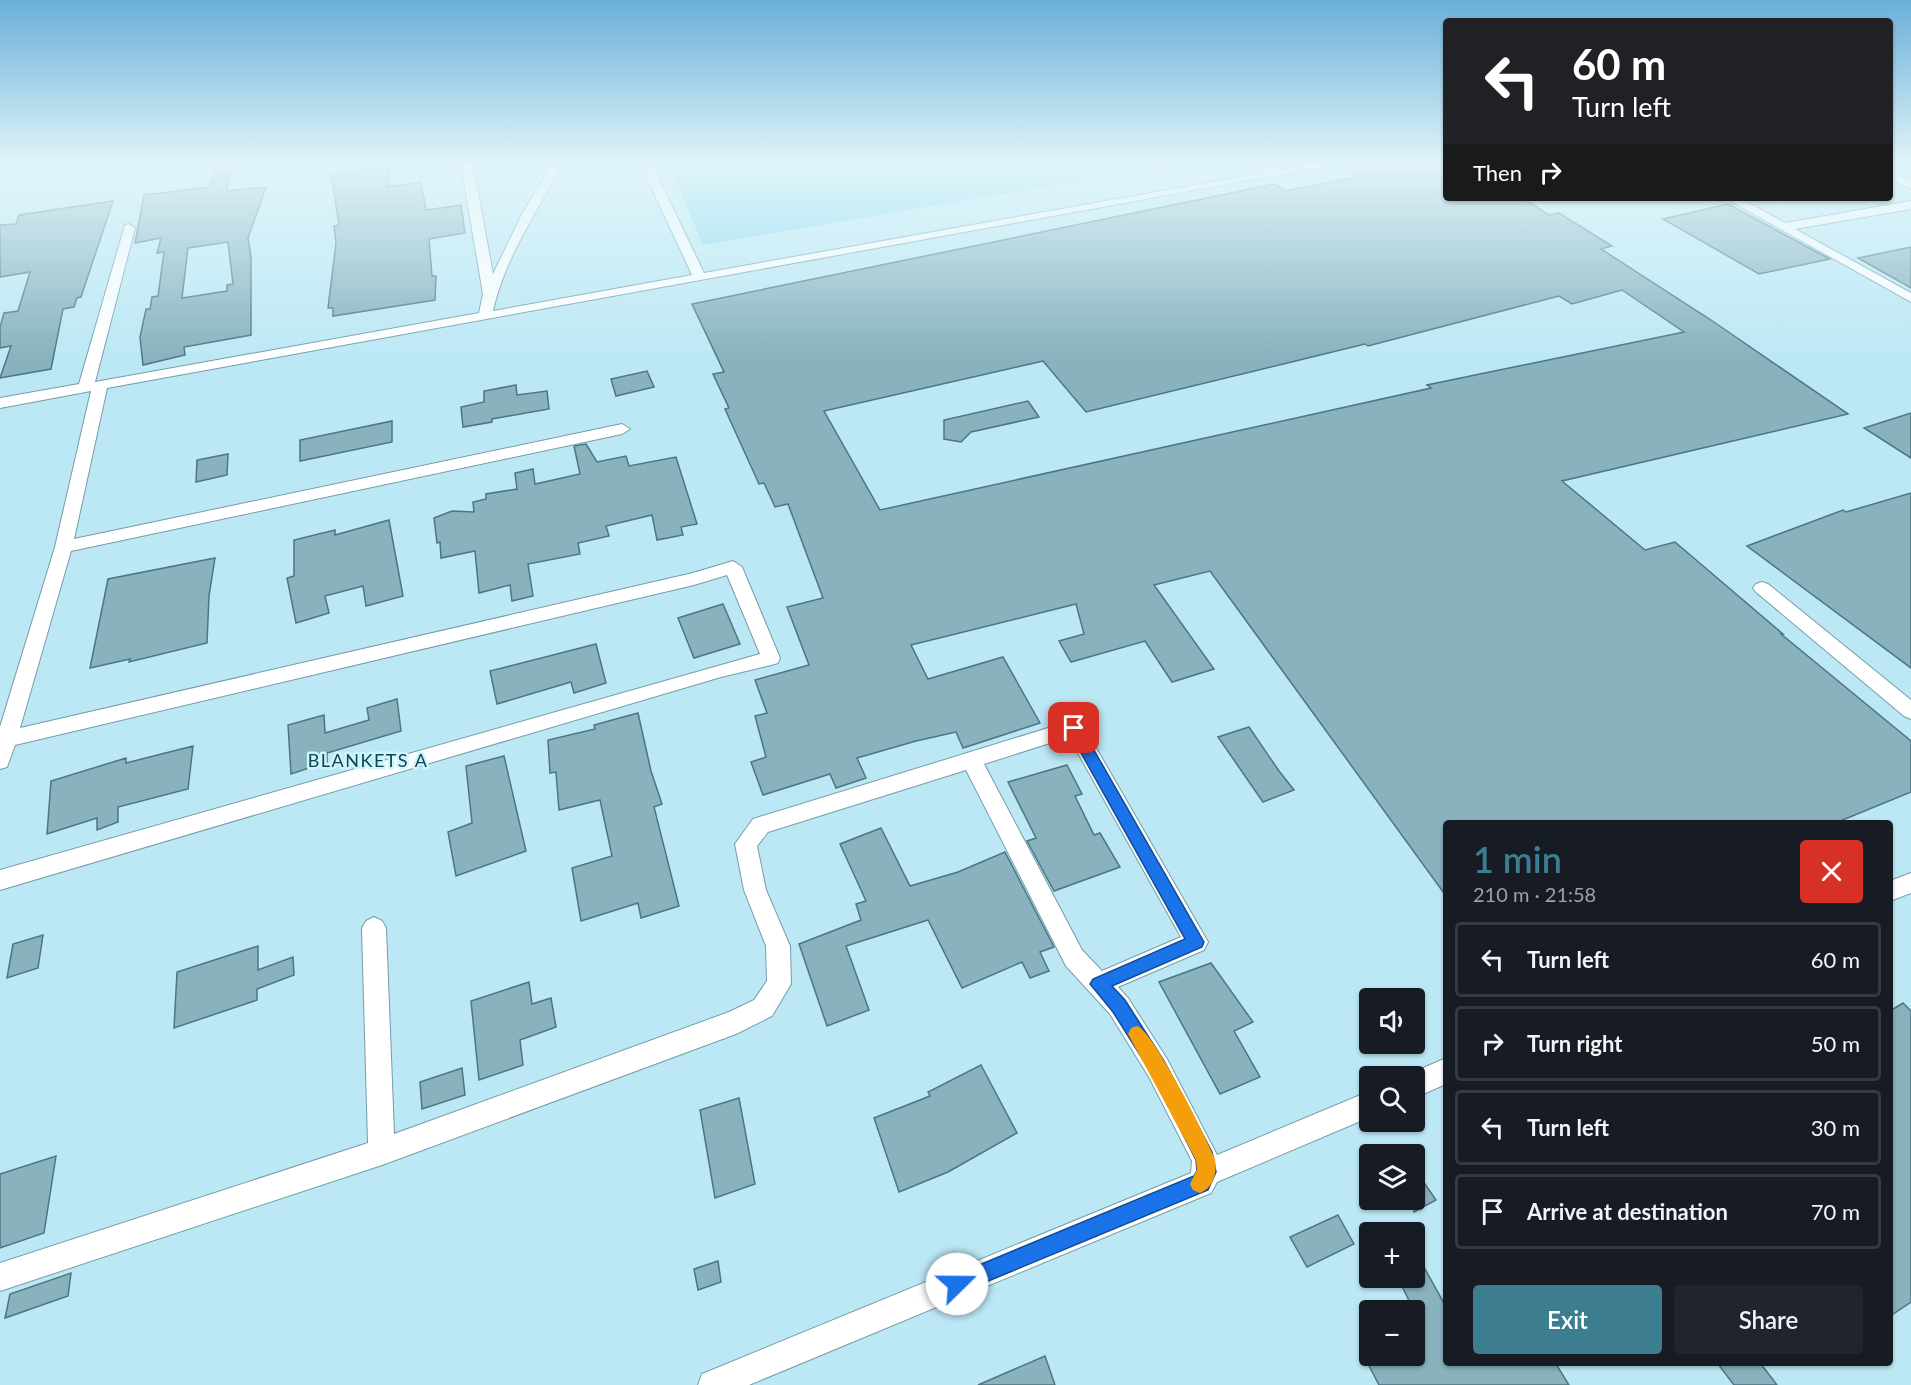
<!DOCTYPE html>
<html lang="en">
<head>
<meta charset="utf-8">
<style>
  :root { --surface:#171b24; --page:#20242c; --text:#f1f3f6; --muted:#9ea1a6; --line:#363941; --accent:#3c7e8f }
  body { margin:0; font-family:Lato,sans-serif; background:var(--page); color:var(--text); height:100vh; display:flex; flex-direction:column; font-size:22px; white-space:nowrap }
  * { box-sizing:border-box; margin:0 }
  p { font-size:20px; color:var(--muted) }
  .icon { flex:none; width:33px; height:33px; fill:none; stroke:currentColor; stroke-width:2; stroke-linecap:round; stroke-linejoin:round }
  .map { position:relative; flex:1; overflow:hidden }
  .details { position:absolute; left:1443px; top:820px; width:450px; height:546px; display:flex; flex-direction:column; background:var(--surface); border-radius:6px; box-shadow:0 2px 4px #0004 }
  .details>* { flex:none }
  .guide { position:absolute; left:1443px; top:18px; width:450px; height:183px; border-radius:6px; box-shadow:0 2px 4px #0004; background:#202124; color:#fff; overflow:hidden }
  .buttons { position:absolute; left:1359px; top:988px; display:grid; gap:12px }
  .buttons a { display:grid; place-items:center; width:66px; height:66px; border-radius:6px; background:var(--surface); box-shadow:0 2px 4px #0004; font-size:30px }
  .pin { position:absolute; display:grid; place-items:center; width:51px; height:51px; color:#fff; margin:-26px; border-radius:12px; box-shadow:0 3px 9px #0006 }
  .me { position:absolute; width:66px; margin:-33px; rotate:68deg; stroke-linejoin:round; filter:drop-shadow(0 0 4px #0008) }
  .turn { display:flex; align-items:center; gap:21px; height:126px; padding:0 30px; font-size:27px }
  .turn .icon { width:78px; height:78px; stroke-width:2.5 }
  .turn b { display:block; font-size:42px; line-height:51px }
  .then { display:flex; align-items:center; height:57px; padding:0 30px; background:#0003; gap:12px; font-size:22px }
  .round { display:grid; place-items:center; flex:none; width:63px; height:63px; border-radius:6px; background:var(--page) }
  .overview { display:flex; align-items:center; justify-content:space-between; height:102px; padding:0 30px }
  h1 { font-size:36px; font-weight:600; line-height:45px; color:var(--accent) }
  .primary-button { display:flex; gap:12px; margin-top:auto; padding:12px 30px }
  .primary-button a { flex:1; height:69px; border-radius:6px; background:var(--accent); color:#fff; font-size:24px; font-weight:600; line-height:69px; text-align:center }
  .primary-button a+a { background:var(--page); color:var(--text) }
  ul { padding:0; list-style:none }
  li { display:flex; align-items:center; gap:18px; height:75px; margin:0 12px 9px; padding:0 18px; border:3px solid var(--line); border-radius:6px }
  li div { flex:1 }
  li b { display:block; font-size:22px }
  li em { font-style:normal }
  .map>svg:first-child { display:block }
</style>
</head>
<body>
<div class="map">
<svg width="1911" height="1385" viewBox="0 0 1911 1385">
  <rect width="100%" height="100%" fill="#bce8f5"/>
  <path fill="#87d8ee" d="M668,163H1186L703,245Z"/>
  <g fill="#87b2be" stroke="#4c7681" stroke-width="1.5" fill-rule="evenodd">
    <path d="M215,163H231L227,191L266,187L248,238L251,257V335L184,347L185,355L143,365L140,337L146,309H150L152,297L158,296L164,252L157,253L161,238L135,243L144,195L210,187ZM228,242L233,284L227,285V291L182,298L188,248Z"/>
    <path d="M1369,163H1446V198H1523L1549,215L1559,213L1612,246L1601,249L1711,320L1848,414L1562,481L1645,550L1675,542L1783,634H1781L1911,741V792L1833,824H1446V896L1210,571L1154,585L1214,669L1172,682L1145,641L1071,662L1059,641L1084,634L1076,604L911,645L928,679L1003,657L1040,723L963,748L956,732L916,741L857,758L866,778L836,788L830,774L763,795L751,762L766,757L755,716L767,713L755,680L809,665L787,607L823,598L788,504L775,507L764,483L759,484L725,409L729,408L713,374L724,372L692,304L1275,184L1285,191L1358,177L1346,168ZM1622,290L1684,332L1427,385L1431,388L880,510L824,411L1043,361L1086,412L1365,344L1368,346L1559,296L1572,304Z"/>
    <path d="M384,167L383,169H389L388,187L421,182L426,210L461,205L465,233L429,239L432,276H436L435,300L333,316V308H328L336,243L334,226L339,225L331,173Z"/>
    <path d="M113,201L81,297L77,298L74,307L63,309L51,369L0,378L11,346L0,348V327L4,313L18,311L30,272L0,277V225L16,224L19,215Z"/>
    <path d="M1728,204L1822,255L1830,259L1759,274L1663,219Z"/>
    <path d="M1911,247V288L1858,258Z"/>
    <path d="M647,371L654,387L616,396L611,379Z"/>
    <path d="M516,385L517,395L547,391L549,409L492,419V422L463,427L461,407L484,402V391Z"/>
    <path d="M1028,401L1039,417L971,432L961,442L944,439V420Z"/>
    <path d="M1911,413V458L1864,428Z"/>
    <path d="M392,421V442L300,461V440Z"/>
    <path d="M586,444L597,462L626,456L629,466L676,457L697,524L681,527L683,535L657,540L652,515L606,526L609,536L578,543L580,554L528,564L533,596L512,601L510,585L479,593L475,551L441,558L440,542L437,543L434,518L452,511L474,512L473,502L486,499V494L517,489L515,473L533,469L535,484L580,474L574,446Z"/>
    <path d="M228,454L227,475L196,482L197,460Z"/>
    <path d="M1911,493V668L1747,546L1843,510L1846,512Z"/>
    <path d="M389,520L403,596L366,606L363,586L325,596L329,613L296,623L287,578L294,576V540L335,530V535Z"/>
    <path d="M215,558L209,596L207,643L129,662L130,659L90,668L108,579Z"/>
    <path d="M723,604L740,644L694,658L678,618Z"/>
    <path d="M596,644L606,683L574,693L571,682L497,704L490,671Z"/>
    <path d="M397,699L401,731L327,753V762L291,774L288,725L324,715L325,733L369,720L367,708Z"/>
    <path d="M638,713L651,771L662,804L654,807L679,906L641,918L638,903L581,921L572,868L612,856L600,800L559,810L556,772L550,773L548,740L595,729L594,725Z"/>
    <path d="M1249,727L1279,771L1294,790L1263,802L1218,737Z"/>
    <path d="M193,746L188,789L118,807V822L97,830V818L47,834L51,781L126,758V763Z"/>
    <path d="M504,756L526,851L456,876L448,832L472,823L466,766Z"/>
    <path d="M1067,765L1082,794L1075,796L1094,835L1100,833L1120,867L1054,891L1027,841L1036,838L1008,782Z"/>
    <path d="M881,828L910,886L958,872L1005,852L1054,947L1040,952L1049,971L1030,978L1022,962L962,988L928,920L846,946L869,1010L827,1026L799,944L861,920L856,904L866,901L840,844Z"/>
    <path d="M43,935L38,968L7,978L13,944Z"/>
    <path d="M258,946V970L293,957L294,975L257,989V1000L174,1028L177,972Z"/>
    <path d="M1211,963L1253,1022L1234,1031L1260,1077L1220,1094L1159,982Z"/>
    <path d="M529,982L532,1004L551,998L556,1027L520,1040L523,1065L479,1080L471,1001Z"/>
    <path d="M1903,1003L1911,1011V1302L1890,1316V1011Z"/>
    <path d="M981,1065L1017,1133L948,1172L899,1192L874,1118L930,1096L928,1092Z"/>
    <path d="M462,1068L465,1095L422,1109L420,1082Z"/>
    <path d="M739,1098L755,1184L715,1198L700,1110Z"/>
    <path d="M56,1156L44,1233L0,1248V1174Z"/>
    <path d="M1414,1168L1436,1200L1414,1212Z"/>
    <path d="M1338,1215L1354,1244L1307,1267L1290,1237Z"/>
    <path d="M1414,1249L1446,1307V1364H1556L1569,1385H1379L1364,1356H1414V1311L1398,1278H1414Z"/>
    <path d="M718,1261L721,1282L698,1290L694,1269Z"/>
    <path d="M71,1273L68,1296L5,1318L10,1294Z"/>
    <path d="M1045,1356L1055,1385H978Z"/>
    <path d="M1718,1364H1761L1777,1385H1734Z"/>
  </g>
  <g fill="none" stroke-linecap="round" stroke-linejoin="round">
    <defs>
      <g id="minor">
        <path d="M465,163H476L474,170L493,274L522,214L544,178L548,163H560C555,182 544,196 535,213C518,242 500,278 493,311L692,275L640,163H651L704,273L1318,163H1344L107,388L74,539L622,424L630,429L622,434L71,551L20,728L693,573L733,561L742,567L780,658L778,663L771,665L721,677L0,890V870L760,654L727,575L694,585L15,745L7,767L0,769V727L55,547L91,391L0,408V398L79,384L125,225L129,224L135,228L95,382L479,313L483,294L462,170Z"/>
        <path d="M1890,171L1911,181V189L1890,179Z"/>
        <path d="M1725,198H1740L1785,223L1911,201V209L1795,229L1911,293V302Z"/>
        <path d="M1762,582L1768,584L1911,700V719L1904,716L1756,592L1753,588L1756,584Z"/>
        <path d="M1074,720L1081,722L1208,942L1204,950L1118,987L1128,998L1167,1059L1217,1155L1370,1091V1117L1217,1182L1211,1193L749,1385H698L702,1374L1191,1173L1192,1161L1149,1077L1110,1014L1066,966L966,770L768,832L757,846L766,890L790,946L791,984L772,1016L736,1034L382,1165L0,1291V1263L368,1143L362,928L366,921L374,917L382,921L386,928L394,1134L729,1012L754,1000L767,981L766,946L744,890L735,844L753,819ZM1069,737L1181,937L1102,971L1082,950L984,764Z"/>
        <path d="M1911,873V893L1890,901V881Z"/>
        <path d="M1446,1058V1084L1414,1098V1077L1405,1076Z"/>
      </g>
    </defs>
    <use href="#minor" stroke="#739da9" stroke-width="2"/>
    <use href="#minor" fill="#fff" fill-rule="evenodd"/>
  </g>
  <linearGradient id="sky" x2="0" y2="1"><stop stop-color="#6aafd7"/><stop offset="0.46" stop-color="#e1f5fa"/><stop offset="1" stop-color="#e1f5fa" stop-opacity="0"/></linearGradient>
  <rect width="1911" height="357" fill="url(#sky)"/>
  <path fill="#1a73e8" stroke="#114b97" stroke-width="1.5" d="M1074,722L1079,724L1204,942L1202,947L1112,986L1125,1000L1164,1061L1212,1152L1216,1172L1208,1190L957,1294L950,1291L947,1284L950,1277L1194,1176L1197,1171L1196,1160L1152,1074L1113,1012L1090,984L1093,979L1185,939L1067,728Z"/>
  <path fill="#f59e0b" d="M1137,1026C1154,1032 1206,1137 1215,1159C1217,1173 1214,1187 1200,1193L1193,1190L1190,1184L1197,1170L1196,1160L1128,1034L1131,1028Z"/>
  <g text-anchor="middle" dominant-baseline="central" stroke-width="5" stroke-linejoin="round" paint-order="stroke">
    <g font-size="18" letter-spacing="1.5" fill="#0b4653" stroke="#d0f4fe">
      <text x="368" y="760">BLANKETS A</text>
    </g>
  </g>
</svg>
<div class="buttons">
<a><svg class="icon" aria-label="sound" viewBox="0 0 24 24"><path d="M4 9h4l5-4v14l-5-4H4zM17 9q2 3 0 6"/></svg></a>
<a><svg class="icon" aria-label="search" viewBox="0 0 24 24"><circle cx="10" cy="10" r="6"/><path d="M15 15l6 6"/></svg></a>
<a><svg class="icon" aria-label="layers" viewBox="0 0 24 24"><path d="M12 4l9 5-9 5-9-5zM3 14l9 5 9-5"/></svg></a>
<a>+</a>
<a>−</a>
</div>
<div class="pin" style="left:1074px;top:728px;background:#d93025"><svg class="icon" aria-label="arrive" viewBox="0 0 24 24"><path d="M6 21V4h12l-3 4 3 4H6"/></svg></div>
<svg class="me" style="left:957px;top:1284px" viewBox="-20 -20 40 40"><circle r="19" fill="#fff"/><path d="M0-13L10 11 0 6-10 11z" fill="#1a73e8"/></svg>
<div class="guide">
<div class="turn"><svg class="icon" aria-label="left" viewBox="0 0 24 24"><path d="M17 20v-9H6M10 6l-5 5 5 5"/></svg><div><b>60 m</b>Turn left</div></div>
<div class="then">Then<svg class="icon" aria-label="right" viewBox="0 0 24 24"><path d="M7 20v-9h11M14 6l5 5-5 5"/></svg></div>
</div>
<section class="details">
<div class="overview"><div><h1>1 min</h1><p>210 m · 21:58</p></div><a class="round" style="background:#d93025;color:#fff"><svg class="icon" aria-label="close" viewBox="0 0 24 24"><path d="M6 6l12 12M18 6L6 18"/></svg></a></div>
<ul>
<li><svg class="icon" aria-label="left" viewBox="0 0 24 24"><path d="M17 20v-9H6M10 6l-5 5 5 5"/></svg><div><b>Turn left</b></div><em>60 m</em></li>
<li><svg class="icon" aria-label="right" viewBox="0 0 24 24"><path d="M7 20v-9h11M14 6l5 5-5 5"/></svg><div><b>Turn right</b></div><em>50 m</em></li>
<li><svg class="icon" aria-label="left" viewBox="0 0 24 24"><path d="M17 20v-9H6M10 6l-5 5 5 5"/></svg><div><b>Turn left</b></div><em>30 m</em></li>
<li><svg class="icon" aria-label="arrive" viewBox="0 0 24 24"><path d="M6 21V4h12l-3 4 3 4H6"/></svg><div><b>Arrive at destination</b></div><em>70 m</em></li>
</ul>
<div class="primary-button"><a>Exit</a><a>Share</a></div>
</section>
</div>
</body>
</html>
